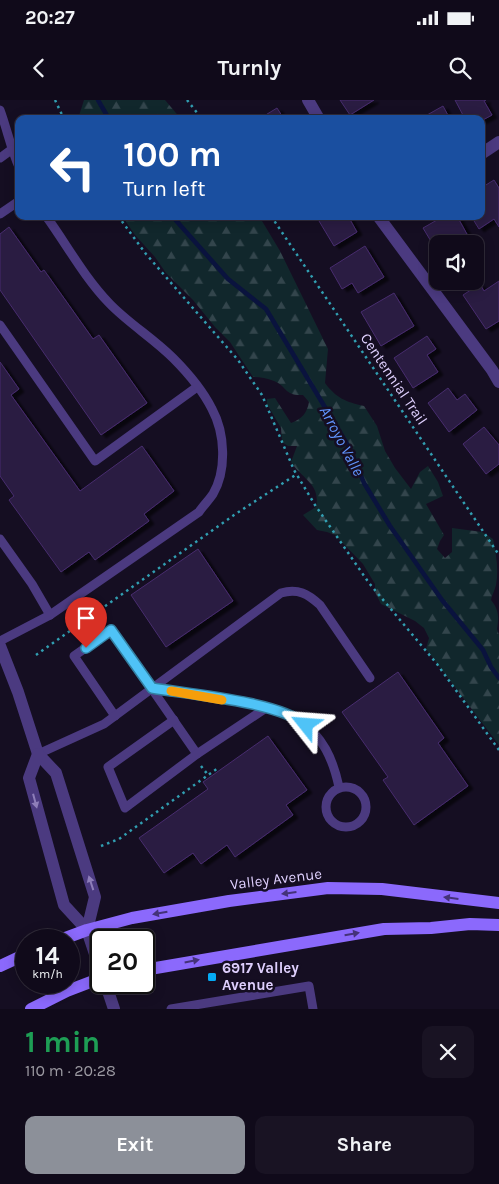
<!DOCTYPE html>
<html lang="en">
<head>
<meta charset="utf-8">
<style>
  :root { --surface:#100a1a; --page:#191323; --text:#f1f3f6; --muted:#9c9aa2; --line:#302b39; --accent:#8c9099 }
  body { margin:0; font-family:Karla,sans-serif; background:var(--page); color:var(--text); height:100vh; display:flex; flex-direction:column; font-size:19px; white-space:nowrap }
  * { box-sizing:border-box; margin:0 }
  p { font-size:16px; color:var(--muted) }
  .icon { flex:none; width:28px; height:28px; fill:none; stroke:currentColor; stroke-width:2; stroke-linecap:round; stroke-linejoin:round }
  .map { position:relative; height:909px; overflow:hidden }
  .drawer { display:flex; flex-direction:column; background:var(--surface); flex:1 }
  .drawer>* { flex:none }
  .top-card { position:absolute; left:15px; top:15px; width:470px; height:105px; border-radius:10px; box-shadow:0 2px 12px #0003,0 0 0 1px var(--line); background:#1a4fa0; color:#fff; overflow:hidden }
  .fabs { position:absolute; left:429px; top:135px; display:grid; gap:10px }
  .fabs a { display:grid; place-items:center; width:55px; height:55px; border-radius:10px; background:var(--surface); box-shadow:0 2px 12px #0003,0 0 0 1px var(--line); font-size:25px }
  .speed { position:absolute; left:15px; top:829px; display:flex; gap:10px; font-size:25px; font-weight:700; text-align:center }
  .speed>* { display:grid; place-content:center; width:65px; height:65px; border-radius:50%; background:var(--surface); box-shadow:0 2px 12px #0003,0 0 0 1px var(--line); line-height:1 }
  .speed small { font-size:12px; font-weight:400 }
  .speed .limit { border:2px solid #111; border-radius:8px; background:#fff; color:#111 }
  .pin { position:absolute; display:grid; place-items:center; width:42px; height:42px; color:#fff; margin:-51px -21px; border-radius:50% 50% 50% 0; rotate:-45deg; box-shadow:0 0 5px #0007 }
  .pin .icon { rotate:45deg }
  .me { position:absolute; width:55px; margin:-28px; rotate:298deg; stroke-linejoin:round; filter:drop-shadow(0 0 4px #0008) }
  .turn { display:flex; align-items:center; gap:18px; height:105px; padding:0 25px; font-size:22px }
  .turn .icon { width:65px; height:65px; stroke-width:2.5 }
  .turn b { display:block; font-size:35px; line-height:42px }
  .round { display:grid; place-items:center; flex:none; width:52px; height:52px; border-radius:10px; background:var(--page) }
  .head { display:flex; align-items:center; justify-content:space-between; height:85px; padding:0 25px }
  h1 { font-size:30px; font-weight:700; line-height:38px; color:#1e9e55 }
  .cta { display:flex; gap:10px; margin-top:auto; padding:10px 25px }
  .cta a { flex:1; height:58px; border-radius:10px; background:var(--accent); color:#fff; font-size:20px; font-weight:700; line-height:58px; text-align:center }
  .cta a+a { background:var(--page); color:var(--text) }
  .status { display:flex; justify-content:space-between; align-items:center; height:35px; padding:0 25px; background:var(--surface); direction:ltr }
  .status svg { height:14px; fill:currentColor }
  header { display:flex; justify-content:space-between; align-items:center; height:65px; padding:0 25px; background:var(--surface); font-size:22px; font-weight:700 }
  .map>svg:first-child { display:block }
</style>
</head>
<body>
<div class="status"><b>20:27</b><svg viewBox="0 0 49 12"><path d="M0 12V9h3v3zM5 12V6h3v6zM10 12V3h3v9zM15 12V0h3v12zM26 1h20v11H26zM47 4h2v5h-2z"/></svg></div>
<header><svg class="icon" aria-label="back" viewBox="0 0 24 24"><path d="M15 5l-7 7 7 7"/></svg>Turnly<svg class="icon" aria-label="search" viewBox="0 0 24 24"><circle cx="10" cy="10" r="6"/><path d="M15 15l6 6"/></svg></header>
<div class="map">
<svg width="499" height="909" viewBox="0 0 499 909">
  <defs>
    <pattern id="forest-firs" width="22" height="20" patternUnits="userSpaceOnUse" patternTransform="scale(1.25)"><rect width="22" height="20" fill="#11272c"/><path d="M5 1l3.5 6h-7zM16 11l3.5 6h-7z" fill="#33454c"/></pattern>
    <filter id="shadow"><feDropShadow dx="5" dy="3" stdDeviation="1" flood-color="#0009"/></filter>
  </defs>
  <rect width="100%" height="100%" fill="#150e22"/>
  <g fill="url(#forest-firs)">
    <path d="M84,0H165L181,19H78Z"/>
    <path d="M122,116H259L280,151L328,249L325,283C336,298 346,302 364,306L377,326L385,351L395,368L411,389L420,372L428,366L438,382L443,396L426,404L444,435L440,441L437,449L445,458L452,452V428L482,432L493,439C496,454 499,469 496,485C495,490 492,494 491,500C499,510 499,517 497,529L499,535V645L426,549L429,538L424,528L415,521L381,504L375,492V484L363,464L335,435L327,432L317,430L303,415L316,407C321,384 302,379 291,362L297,346H288L282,342L281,328L267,304V299L275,298L291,323C302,319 307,313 309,302L303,295C284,296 287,286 274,281C267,278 260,277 253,277L230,242L215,227L193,200L166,173L155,157L135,135Z"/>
  </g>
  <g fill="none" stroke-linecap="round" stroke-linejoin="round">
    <g stroke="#0a133e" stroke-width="4.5">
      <path d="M98,0L109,19"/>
      <path d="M172,116L228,179L266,209L350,349L364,383L390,426L442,500L483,550L491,567L499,578"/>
    </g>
  </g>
  <g fill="#2b1a42" stroke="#472d6e" filter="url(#shadow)">
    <path d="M340,0H374L350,15Z"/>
    <path d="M455,0H486L484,1L492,15L481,21V19H465Z"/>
    <path d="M443,6L450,19H420Z"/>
    <path d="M277,8L284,19H259Z"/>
    <path d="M494,80L499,88V127L494,119L479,129L471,116H481V88Z"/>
    <path d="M316,116H348L357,132L334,146Z"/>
    <path d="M444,116H457L468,136L456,144H438V153L423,128Z"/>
    <path d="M9,127L41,172L44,170L93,239L99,235L147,303L101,335L0,190V134Z"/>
    <path d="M365,146L384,177L358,193L352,183L342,189L330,168Z"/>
    <path d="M499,181V221L486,229L463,195L480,184L484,191Z"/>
    <path d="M394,193L414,226L381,246L361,212Z"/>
    <path d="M427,236L436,249L427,255L438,272L413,288L394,258Z"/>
    <path d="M0,262L19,289L11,295L80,391L142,346L174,391L144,414L149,421L95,460L89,452L61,472L9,400L14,396L0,376Z"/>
    <path d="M448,288L457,300L465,294L477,310L449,332L428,303Z"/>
    <path d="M484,327L499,345V364L486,374L463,344Z"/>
    <path d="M198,449L233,501L166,547L131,495Z"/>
    <path d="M398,572L444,638L438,643L468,686L414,725L383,680L388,677L342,612Z"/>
    <path d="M268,636L307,690L286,705L293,715L235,757L227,745L201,764L193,753L164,773L139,738L208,689L203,682Z"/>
  </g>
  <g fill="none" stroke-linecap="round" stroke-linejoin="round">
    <g stroke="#319eb1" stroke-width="2.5" stroke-dasharray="2.5 4" stroke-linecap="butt">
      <path d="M55,0L64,19"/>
      <path d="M187,0L202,19"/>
      <path d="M118,116L146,154L238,260L262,295L294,370L315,405L369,483L437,564L499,650"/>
      <path d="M271,116L499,455"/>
      <path d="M36,555L234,415L297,374"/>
      <path d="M201,666L208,675"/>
      <path d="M101,746L119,739L218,668"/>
    </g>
    <g stroke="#4b3a80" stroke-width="9">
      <path d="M0,10C7,29 11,49 19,67"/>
      <path d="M0,58L11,50"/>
      <path d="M0,114L19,101"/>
      <path d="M0,225L95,361L197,287"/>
      <path d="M0,439L32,484L50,515"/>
      <path d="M0,541L50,515L199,412C203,406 209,400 213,394C227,370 225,333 212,309C203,291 187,272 173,258C153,238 128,223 109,203C84,177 67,145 46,116"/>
      <path d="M152,589C193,595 235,599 274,610C282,612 293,614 299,619C323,637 333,659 339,687"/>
      <path d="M115,616L74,556L111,530L197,654"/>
      <path d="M174,620L108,667L125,708L197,654L266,608"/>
      <path d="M38,654L104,624L281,493C298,488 308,494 320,505L370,578"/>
      <circle cx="346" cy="707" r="20"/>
      <path d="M171,909L309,886L313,909"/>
    </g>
    <g stroke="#4b3a80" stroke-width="12">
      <path d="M308,0L319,19"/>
      <path d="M481,54L499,42"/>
      <path d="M378,116L492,270L499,282"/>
      <path d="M0,546L18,592L38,654L56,673L95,797L87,830"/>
      <path d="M38,654L29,678L64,805L87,830L101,872"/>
      <path d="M105,882L114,909"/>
    </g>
    <g stroke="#8b69fc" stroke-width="12">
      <path d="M60,840L87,830L132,818L229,801L328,788L382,789L499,803"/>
      <path d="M0,866L26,854"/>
      <path d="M144,870L384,829L431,828L470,824L499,825"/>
      <path d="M31,909L67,891L101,878"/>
    </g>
  </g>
  <defs><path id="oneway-solid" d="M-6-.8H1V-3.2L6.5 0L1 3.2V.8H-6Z" transform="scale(1.25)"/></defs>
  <g fill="#8e7eb9">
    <use href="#oneway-solid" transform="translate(35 701) rotate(75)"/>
    <use href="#oneway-solid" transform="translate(91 783) rotate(-108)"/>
  </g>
  <g fill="#443279">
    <use href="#oneway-solid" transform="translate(289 793) rotate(173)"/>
    <use href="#oneway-solid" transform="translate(451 798) rotate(-173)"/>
    <use href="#oneway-solid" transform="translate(160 813) rotate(170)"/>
    <use href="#oneway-solid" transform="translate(352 834) rotate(-10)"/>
    <use href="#oneway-solid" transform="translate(192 861) rotate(-11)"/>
  </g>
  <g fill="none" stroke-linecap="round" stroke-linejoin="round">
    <defs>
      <path id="route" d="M86,548L111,530L152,588C189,594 280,602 306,625"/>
    </defs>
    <use href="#route" stroke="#337fa1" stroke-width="12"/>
    <use href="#route" stroke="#4fc3f7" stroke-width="9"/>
    <path stroke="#f59e0b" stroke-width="9" d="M171,591L222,600"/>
  </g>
  <rect fill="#05abf5" stroke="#150e22" stroke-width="2" x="207" y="872" width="10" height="10" rx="2.5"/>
  <g text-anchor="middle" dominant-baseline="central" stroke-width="5" stroke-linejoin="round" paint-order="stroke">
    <g font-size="15" fill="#dfd0fe" stroke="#150e22">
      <text transform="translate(394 279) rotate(56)">Centennial Trail</text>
      <text transform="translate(276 779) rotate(-7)">Valley Avenue</text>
    </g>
    <g font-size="15" font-weight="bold" fill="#dfd0fe" stroke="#150e22" text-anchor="start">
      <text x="222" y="868">6917 Valley<tspan x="222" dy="17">Avenue</tspan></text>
    </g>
    <g font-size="16" font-style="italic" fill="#6093fc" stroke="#150e22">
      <text transform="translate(342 341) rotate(62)">Arroyo Valle</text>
    </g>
  </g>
</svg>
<div class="fabs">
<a><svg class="icon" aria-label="sound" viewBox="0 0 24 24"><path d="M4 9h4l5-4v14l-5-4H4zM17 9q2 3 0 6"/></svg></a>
</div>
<div class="speed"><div>14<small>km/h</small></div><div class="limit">20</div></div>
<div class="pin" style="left:86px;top:548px;background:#d93025"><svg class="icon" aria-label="arrive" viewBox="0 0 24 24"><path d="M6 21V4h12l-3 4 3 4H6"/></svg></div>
<svg class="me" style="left:306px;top:625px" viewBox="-20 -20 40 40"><path d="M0-17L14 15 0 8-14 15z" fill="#4fc3f7" stroke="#fff" stroke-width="4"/></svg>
<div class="top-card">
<div class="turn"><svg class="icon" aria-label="left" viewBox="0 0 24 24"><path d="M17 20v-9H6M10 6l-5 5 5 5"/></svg><div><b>100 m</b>Turn left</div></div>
</div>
</div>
<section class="drawer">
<div class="head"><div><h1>1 min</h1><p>110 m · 20:28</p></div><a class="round"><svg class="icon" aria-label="close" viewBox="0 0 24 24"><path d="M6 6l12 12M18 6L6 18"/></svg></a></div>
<div class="cta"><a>Exit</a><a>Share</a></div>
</section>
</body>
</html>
